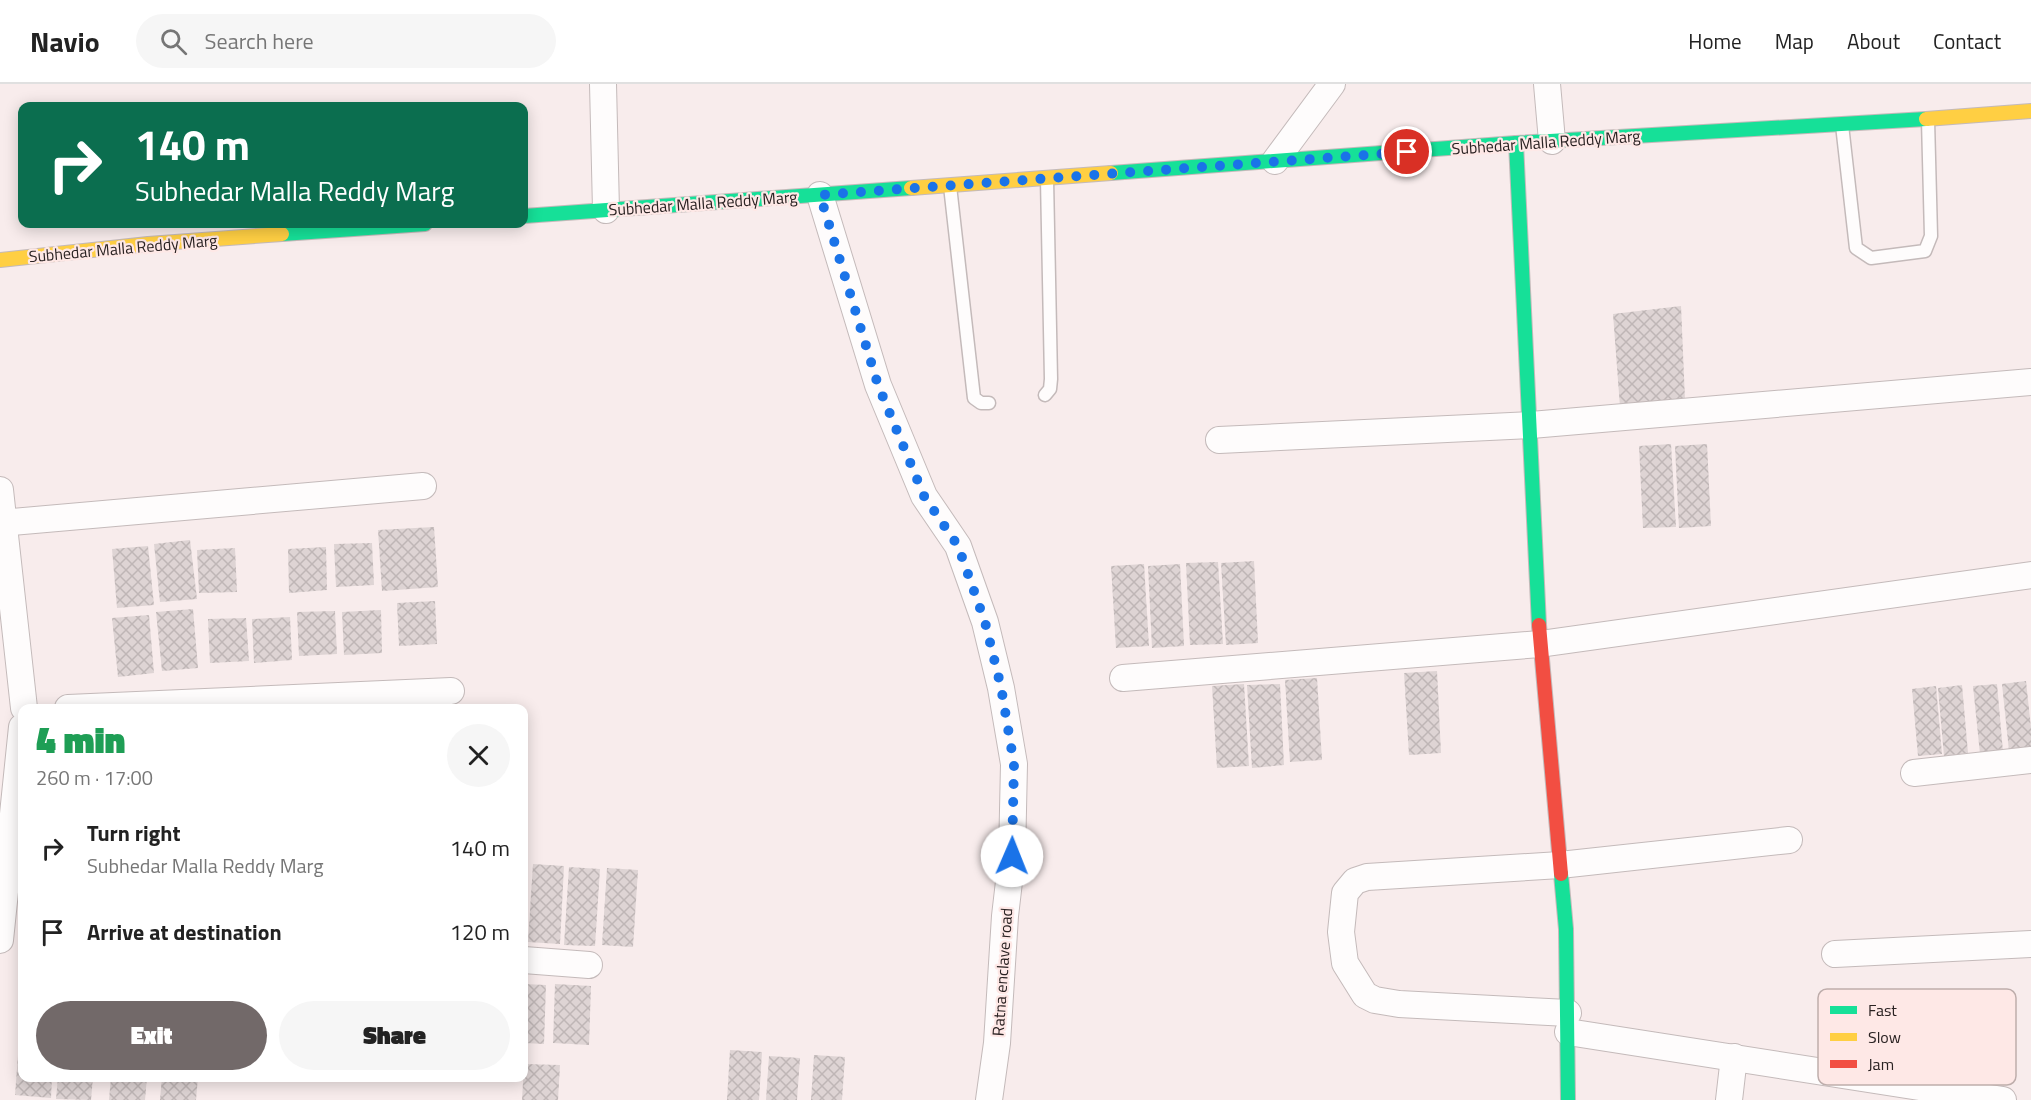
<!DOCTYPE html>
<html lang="en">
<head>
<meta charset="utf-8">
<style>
  :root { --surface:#fff; --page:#f6f6f6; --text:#222; --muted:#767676; --line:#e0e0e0; --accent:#726969 }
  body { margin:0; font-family:"Titillium Web",sans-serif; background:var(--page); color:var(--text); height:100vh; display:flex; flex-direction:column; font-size:22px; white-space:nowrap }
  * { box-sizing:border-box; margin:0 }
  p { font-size:20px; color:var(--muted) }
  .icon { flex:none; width:33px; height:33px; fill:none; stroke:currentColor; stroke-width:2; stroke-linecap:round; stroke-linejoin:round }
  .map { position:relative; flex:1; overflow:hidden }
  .details { position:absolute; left:18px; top:620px; width:510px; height:378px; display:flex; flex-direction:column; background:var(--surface); border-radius:12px; box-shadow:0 3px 15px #0003 }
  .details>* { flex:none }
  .guide { position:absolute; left:18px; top:18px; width:510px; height:126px; border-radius:12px; box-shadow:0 3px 15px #0003; background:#0b6e4f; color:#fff; overflow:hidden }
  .pin { position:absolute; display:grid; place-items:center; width:51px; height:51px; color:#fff; margin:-26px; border:3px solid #fff; border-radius:50%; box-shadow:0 2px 6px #0007 }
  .me { position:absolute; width:66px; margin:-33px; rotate:1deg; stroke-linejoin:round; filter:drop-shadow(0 0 4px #0008) }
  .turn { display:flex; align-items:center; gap:21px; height:126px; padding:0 18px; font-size:27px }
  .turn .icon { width:78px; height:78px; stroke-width:2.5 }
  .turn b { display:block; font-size:42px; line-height:51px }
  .round { display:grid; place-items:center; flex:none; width:63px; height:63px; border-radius:32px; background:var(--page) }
  .overview { display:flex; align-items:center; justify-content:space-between; height:102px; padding:0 18px }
  h1 { font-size:36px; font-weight:800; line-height:45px; color:#1e9e55 }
  .cta { display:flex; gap:12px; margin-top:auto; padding:12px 18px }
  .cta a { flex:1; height:69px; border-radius:36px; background:var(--accent); color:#fff; font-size:24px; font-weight:800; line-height:69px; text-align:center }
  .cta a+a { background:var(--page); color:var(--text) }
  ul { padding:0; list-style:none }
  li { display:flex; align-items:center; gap:18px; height:84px; padding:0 18px }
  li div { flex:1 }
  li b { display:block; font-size:22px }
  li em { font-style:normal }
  header { display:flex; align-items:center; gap:36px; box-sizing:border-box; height:84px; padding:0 30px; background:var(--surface); border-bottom:2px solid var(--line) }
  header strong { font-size:28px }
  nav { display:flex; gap:33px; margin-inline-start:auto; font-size:21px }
  .search { width:420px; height:54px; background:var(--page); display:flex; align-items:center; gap:15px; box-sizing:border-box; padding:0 21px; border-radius:33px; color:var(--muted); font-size:22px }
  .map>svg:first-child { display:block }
</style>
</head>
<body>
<header>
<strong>Navio</strong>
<div class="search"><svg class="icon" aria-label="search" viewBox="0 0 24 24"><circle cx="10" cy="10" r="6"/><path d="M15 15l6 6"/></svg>Search here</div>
<nav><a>Home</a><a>Map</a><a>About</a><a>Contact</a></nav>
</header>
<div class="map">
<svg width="2031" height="1016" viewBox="0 0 2031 1016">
  <defs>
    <pattern id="building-cross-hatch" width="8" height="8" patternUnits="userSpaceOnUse" patternTransform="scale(1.5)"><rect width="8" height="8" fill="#ded4d4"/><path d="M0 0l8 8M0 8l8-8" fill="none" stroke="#bfb6b6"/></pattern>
  </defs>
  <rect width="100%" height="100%" fill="#f8ecec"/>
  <g fill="url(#building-cross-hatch)">
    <path d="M1681,222L1685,316L1620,323L1613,230Z"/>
    <path d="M1671,360L1676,443L1643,444L1639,362Z"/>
    <path d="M1707,360L1711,442L1679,444L1675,362Z"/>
    <path d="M434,443L438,503L382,507L378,446Z"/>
    <path d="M190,456L197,515L160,518L154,460Z"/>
    <path d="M372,459L374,501L336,503L334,460Z"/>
    <path d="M148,462L154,521L117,524L112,465Z"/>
    <path d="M326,463L327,506L289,509L288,465Z"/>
    <path d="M235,464L237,508L199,509L197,466Z"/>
    <path d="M1254,477L1258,559L1226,561L1221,479Z"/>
    <path d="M1218,478L1223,560L1190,561L1186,479Z"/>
    <path d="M1144,480L1149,562L1116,564L1111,482Z"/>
    <path d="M1180,480L1184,562L1152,564L1148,482Z"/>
    <path d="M435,517L437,560L399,562L397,519Z"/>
    <path d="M193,525L198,584L162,587L156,528Z"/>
    <path d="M381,526L382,569L344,571L342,528Z"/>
    <path d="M335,527L337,570L299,572L297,528Z"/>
    <path d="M149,531L154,589L118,593L112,534Z"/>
    <path d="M290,533L292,576L254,579L252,535Z"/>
    <path d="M246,534L249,577L210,579L208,535Z"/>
    <path d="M1437,587L1441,669L1409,671L1404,589Z"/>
    <path d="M1317,594L1322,676L1290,678L1285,596Z"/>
    <path d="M2026,597L2031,644V665L2009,667L2002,600Z"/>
    <path d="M1244,600L1249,682L1217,684L1212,602Z"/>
    <path d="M1280,600L1284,681L1252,684L1247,601Z"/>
    <path d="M1997,600L2003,668L1980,670L1973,602Z"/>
    <path d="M1962,601L1968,669L1944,672L1938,604Z"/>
    <path d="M1936,602L1942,670L1918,672L1912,605Z"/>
    <path d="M533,780L564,782L560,860L528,858Z"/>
    <path d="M569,783L600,785L595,862L564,861Z"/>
    <path d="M607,784L638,786L633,863L602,861Z"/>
    <path d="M524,900L546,901L544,960L524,959Z"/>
    <path d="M555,900L591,902L589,961L553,959Z"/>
    <path d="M20,944H22V993H52L51,1014L15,1011Z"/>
    <path d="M730,966L762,968L759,1016H727Z"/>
    <path d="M814,971L845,973L842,1016H811Z"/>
    <path d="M769,972L800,974L797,1016H766Z"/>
    <path d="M524,980L560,981L558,1016H522Z"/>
    <path d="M58,993H93L91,1016L56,1015Z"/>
    <path d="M111,993H147L145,1016H109Z"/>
    <path d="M162,993H198L196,1016H160Z"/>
  </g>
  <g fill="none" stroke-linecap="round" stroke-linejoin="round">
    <defs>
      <g id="lane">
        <path d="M1842,41L1856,164L1871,174L1925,167L1931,152L1928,36"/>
        <path d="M950,102L974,314L981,319H989"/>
        <path d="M1045,311L1050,305L1051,295L1047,95"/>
      </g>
      <g id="street">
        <path d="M603,0L606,126"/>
        <path d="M1547,0L1552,57"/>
        <path d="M1275,77L1332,0"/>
        <path d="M820,111L878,301L924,412L958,462L985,538L1001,604L1014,680L1012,772L1005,832L997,959L989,1016"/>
        <path d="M1219,356L1531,341L2031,298"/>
        <path d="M0,406L24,624"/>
        <path d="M0,439L423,402"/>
        <path d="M1123,594L1540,560L2031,491"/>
        <path d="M68,624L451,607"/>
        <path d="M1914,689L2031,676"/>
        <path d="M0,856L22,643"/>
        <path d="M1835,870L2031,860"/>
        <path d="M524,876L589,881"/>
        <path d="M1568,929L1399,920L1375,916L1365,911L1345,879L1341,848L1345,809L1355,797L1367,793L1560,781L1789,756"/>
        <path d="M1568,948L2003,1016"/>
        <path d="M1729,1016L1734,973"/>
      </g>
      <g id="fast">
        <path d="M1516,59L1539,541"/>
        <path d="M1111,89L1516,59L1926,35"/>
        <path d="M524,132L911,104"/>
        <path d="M282,150L425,140"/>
        <path d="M1561,790L1566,845L1568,1016"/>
      </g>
      <g id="slow">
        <path d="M1926,35L2031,27"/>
        <path d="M911,104L1111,89"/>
        <path d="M0,176L148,160L282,150"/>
      </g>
      <path id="jam" d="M1539,541L1561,790"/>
    </defs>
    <use href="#lane" stroke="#c4baba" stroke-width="15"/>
    <use href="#street" stroke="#c4baba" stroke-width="28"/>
    <use href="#fast" stroke="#c4baba" stroke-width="16"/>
    <use href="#slow" stroke="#c4baba" stroke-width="16"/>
    <use href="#jam" stroke="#c4baba" stroke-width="16"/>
    <use href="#lane" stroke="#fefcfc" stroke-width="12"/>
    <use href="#street" stroke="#fefcfc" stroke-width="26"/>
    <use href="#fast" stroke="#16e098" stroke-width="14"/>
    <use href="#slow" stroke="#ffcf43" stroke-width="14"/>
    <use href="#jam" stroke="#f24e42" stroke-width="14"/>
  </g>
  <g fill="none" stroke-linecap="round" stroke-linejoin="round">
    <path stroke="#1a73e8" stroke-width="10" stroke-dasharray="0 18" d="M1012,772L1014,680L1001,603L985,538L958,462L924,412L878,301L820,111L1407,68"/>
  </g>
  <g text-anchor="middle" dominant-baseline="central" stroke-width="4.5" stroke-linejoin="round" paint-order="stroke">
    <g font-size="16" fill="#2a2222" stroke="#fee8e6">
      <text transform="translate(1546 58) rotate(-4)">Subhedar Malla Reddy Marg</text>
      <text transform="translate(703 119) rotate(-4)">Subhedar Malla Reddy Marg</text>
      <text transform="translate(123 164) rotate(-5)">Subhedar Malla Reddy Marg</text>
      <text transform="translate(1002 888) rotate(-86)">Ratna enclave road</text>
    </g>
  </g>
  <rect x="1818" y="905" width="198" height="96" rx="9" fill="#fee8e6" stroke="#beadab" stroke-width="1.5"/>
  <rect x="1830" y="922" width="27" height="8" fill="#16e098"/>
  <rect x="1830" y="949" width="27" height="8" fill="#ffcf43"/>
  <rect x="1830" y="976" width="27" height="8" fill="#f24e42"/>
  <g font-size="16" fill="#2a2222">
    <text x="1868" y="932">Fast</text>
    <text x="1868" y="959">Slow</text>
    <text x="1868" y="986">Jam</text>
  </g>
</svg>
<div class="pin" style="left:1407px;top:68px;background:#d93025"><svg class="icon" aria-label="arrive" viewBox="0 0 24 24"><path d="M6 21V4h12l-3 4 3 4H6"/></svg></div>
<svg class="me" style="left:1012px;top:772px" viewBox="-20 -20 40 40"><circle r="19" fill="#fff"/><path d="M0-13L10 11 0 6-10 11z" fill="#1a73e8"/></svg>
<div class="guide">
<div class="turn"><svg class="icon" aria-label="right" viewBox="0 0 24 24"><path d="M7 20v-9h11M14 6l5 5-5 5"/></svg><div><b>140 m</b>Subhedar Malla Reddy Marg</div></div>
</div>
<section class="details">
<div class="overview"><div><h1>4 min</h1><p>260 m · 17:00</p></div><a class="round"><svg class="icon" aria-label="close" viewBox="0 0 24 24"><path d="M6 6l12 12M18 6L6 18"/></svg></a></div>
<ul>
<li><svg class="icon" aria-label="right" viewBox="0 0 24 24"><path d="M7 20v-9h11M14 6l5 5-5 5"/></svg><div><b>Turn right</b><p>Subhedar Malla Reddy Marg</p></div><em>140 m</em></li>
<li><svg class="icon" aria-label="arrive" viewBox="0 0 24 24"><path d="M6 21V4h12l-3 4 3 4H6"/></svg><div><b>Arrive at destination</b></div><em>120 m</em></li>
</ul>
<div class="cta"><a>Exit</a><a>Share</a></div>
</section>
</div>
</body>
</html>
